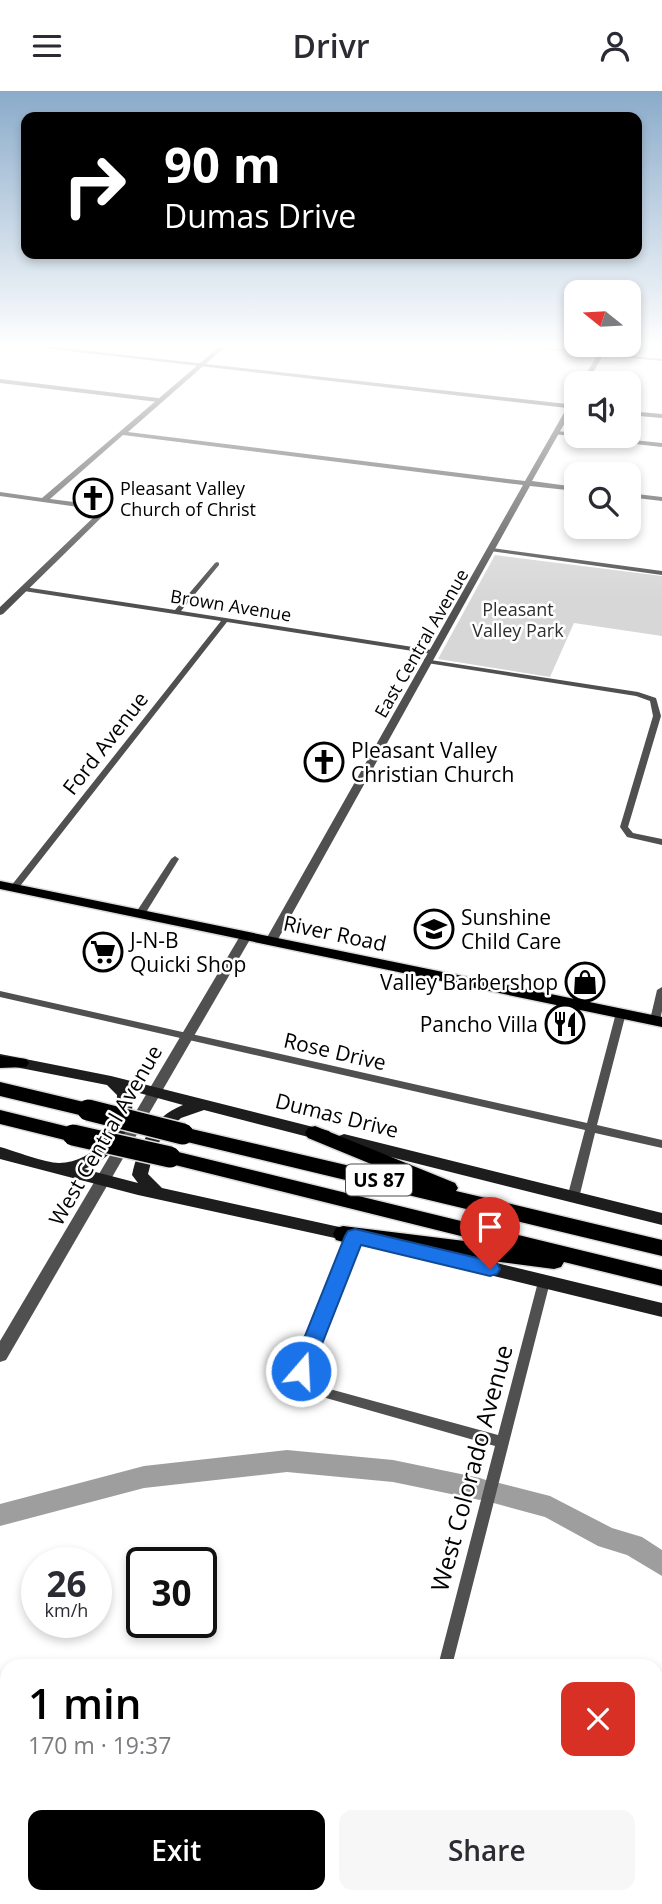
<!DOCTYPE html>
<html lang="en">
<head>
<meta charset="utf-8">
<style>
  :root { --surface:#fff; --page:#f7f7f7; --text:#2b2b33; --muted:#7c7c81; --accent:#000 }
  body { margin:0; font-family:"Open Sans",sans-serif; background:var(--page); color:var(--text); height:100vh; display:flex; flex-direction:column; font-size:26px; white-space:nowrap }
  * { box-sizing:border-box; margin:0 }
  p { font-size:23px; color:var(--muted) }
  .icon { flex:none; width:38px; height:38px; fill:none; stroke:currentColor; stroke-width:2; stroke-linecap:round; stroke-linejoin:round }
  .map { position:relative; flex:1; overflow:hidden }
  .side { position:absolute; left:0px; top:1568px; width:663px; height:245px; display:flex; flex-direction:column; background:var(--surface); border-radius:21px 21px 0 0; box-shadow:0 4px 10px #0003 }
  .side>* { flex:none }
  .hud { position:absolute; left:21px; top:21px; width:621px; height:147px; border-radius:14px; box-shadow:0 4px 10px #0003; background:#000; color:#fff; overflow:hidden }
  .needle { width:46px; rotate:288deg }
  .fabs { position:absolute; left:564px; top:189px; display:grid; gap:14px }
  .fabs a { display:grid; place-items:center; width:77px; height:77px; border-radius:14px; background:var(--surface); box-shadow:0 4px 10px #0003; font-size:35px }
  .speed { position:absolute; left:21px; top:1456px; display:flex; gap:14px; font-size:35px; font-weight:700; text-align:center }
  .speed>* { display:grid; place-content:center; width:91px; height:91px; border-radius:50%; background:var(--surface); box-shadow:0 4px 10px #0003; line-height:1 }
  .speed small { font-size:18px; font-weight:400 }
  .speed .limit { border:4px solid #111; border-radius:10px; background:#fff; color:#111 }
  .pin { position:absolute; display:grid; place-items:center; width:60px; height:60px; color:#fff; margin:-72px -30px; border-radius:50% 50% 50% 0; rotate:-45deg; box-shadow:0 0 7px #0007 }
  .pin .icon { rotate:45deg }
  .me { position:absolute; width:77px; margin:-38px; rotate:19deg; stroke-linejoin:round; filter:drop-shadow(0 0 5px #0008) }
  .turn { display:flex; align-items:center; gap:24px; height:147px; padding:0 28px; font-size:32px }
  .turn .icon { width:91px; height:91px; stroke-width:2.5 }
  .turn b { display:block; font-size:49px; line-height:60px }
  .round { display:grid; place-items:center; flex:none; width:74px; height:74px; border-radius:14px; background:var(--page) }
  .summary { display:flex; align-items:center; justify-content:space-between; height:119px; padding:0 28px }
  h1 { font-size:42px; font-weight:600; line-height:52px; color:var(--accent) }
  .cta { display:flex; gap:14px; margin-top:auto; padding:14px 28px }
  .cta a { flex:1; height:80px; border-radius:14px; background:var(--accent); color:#fff; font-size:28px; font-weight:600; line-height:80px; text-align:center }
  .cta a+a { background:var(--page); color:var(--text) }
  header { display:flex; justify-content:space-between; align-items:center; height:91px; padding:0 28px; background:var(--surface); font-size:32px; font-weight:600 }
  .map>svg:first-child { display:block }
</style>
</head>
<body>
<header><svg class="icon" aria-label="menu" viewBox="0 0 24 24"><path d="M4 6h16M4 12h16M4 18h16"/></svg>Drivr<svg class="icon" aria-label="person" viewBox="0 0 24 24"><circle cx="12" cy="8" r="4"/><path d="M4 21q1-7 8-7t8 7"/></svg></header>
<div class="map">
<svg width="662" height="1813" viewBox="0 0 662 1813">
  <rect width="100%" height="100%" fill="#fff"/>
  <path fill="#d7d7d7" d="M495,464L662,485V545L574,532L550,586L438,568Z"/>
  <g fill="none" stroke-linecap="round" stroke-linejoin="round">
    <path fill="#9e9e9e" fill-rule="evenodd" d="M287,1359L393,1369L480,1387L489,1390L491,1395L499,1392L550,1405L612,1437L642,1446L662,1459V1485L627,1464L598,1455L545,1426L490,1411L488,1406L480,1409L393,1391L287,1381L144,1397L0,1435V1413L144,1375Z"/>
    <defs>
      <path id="primary" d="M0,790L662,926V936L0,798Z"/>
      <g id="motorway">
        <path d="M0,965L26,968L29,972L26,976L0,977Z"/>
        <path d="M0,991L88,1012L95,1014L98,1019L95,1024L88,1026L0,1005Z"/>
        <path d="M0,1019L73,1037L80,1039L83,1044L80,1049L73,1051L0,1033Z"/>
        <path d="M315,1035L455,1092L458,1097L456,1100L662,1149V1165L183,1050L176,1048L173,1043L176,1038L183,1036L410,1089L308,1047L305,1042L308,1037Z"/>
        <path d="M170,1059L662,1179V1195L564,1171L561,1176L554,1178L343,1151L336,1149L333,1143L336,1137L343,1135L497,1154L163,1071L160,1066L163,1061Z"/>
      </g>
    </defs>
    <use href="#primary" stroke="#dbdbdb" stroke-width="3"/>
    <use href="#motorway" stroke="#dbdbdb" stroke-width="3"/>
    <g fill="#505050" fill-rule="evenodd">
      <path d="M41,256H53L576,314V318L43,257Z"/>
      <path d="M530,256L662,268V270L532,257Z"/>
      <path d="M0,288L158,307L161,309L158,311L0,292Z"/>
      <path d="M628,320L662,323V327L628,324Z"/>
      <path d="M557,340L576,342V345H578L576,346L555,343V341Z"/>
      <path d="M579,345H594L662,352V356L582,347Z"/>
      <path d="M492,457L662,480V484L490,460V458Z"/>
      <path d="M217,471L219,472V474L181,520L432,559L436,561L432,563L227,531L17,799H11L10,797L11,795L221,530L24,500L21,498L24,496L175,519L215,472Z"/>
      <path d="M424,568L638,601L656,607L661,625L628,736L633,742L662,748V754L627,746L620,736L653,625L650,610L636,605L427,572H424Z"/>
      <path d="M175,765L179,768L145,823L143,825H137L135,823L171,768Z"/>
      <path d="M662,896V920L660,929L655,932L650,929L657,899Z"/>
      <path d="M0,900L587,1032L616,922L621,919L626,922L597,1034L662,1049V1057L595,1042L579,1107L577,1110L573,1111L569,1110L567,1107L585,1039L0,906Z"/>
      <path d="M355,1141L359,1142L361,1145L307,1280L310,1291L315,1294L498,1344L538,1191L540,1188L544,1186L548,1188L550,1191L452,1575H438L495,1355L312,1303L301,1298L295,1280L349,1145L351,1142Z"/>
      <path d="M656,1642L662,1643V1659L656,1657Z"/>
      <path d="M374,1806H390L388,1813H372Z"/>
    </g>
    <g fill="#505050" fill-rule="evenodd">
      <path d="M219,256H225L128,341L525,390L573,306L576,304V312L532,390L576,396V400L530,395L277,850L271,854L265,850L523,394L123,344L50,408L98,414L105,423L3,523L0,524V516L97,423L93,418L0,405V401L42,407Z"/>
      <path d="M602,256H608L587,292H581Z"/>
      <path d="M628,402L662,406V410L628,406Z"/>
      <path d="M246,841L252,845L6,1269L0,1271V1250L240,845Z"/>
    </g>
    <g fill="#1d1d1d" fill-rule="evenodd">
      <path d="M0,963L111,985L329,1040L332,1044L329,1048L324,1050L204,1019L181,1027L164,1043L154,1060L148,1083L162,1097L353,1139L359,1140L361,1145L359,1150L353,1151L138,1104L0,1068V1056C15,1060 45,1072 59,1072C96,1071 117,1038 117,1004L107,994L0,973ZM132,1000L183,1014C152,1026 139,1053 132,1084L138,1092L84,1078C115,1068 137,1033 132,1000Z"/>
      <path d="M344,1043L662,1122V1134L339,1053L336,1049L339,1045Z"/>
      <path d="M410,1151L662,1212V1226L404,1163L402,1158L404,1153Z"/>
    </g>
    <use href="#primary" fill="#000" fill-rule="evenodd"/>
    <use href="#motorway" fill="#000" fill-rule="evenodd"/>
    <defs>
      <g id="motorway-bridge">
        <path d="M88,1019L183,1043"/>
        <path d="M73,1044L170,1066"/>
      </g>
    </defs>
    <use href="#motorway-bridge" stroke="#dbdbdb" stroke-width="24" stroke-linecap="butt"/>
    <use href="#motorway-bridge" stroke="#000" stroke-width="21"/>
  </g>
  <linearGradient id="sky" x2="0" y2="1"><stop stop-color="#8aabca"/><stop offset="0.5" stop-color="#fff"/><stop offset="1" stop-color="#fff" stop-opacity="0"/></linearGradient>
  <rect width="662" height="509" fill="url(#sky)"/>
  <path fill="#1a73e8" stroke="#114b97" stroke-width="2" d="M355,1138L490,1170L497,1172L500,1178L497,1183L490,1185L361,1154L309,1286L301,1289L294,1286L291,1280L345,1145L348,1140Z"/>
  <defs>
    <symbol id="church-ring" viewBox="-11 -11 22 22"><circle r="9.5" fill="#fff" stroke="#000" stroke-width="1.5"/><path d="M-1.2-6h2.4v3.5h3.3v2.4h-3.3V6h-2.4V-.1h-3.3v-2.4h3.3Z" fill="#000"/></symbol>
    <symbol id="school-ring" viewBox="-11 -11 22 22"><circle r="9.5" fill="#fff" stroke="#000" stroke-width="1.5"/><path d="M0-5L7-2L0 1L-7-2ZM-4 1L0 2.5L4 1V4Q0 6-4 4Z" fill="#000"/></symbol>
    <symbol id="supermarket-ring" viewBox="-11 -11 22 22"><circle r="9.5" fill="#fff" stroke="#000" stroke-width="1.5"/><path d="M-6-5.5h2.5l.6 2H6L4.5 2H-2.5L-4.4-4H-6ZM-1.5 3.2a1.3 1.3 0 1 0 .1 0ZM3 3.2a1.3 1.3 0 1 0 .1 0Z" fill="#000"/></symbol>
    <symbol id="shop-ring" viewBox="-11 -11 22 22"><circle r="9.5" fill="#fff" stroke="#000" stroke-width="1.5"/><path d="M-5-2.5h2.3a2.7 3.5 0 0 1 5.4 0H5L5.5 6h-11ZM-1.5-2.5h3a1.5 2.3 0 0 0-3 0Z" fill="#000"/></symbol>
    <symbol id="restaurant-ring" viewBox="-11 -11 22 22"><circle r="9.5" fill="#fff" stroke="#000" stroke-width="1.5"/><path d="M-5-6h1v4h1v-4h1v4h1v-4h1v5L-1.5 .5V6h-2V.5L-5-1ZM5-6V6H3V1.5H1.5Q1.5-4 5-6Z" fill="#000"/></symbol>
  </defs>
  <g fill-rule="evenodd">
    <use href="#church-ring" x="71" y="385" width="44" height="44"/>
    <use href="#church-ring" x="302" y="649" width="44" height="44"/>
    <use href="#school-ring" x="412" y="816" width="44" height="44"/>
    <use href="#supermarket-ring" x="81" y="839" width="44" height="44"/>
    <use href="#shop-ring" x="563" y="869" width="44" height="44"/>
    <use href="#restaurant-ring" x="543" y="911" width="44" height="44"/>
  </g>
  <g text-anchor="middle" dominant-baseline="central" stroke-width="5" stroke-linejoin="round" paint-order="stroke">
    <g font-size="18" fill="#000" stroke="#fff" text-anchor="start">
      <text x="120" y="397">Pleasant Valley<tspan x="120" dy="21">Church of Christ</tspan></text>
    </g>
    <g font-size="18" fill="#000" stroke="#fff">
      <text transform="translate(231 514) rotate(9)">Brown Avenue</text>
      <text transform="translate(421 552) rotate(-60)">East Central Avenue</text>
    </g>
    <g font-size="18" fill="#2e2e2e" stroke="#fff">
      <text x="518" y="518">Pleasant<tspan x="518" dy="21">Valley Park</tspan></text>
    </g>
    <rect fill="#fff" stroke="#4c4c4c" stroke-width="2" x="346" y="1073.5" width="66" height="31" rx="5"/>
    <g font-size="19" font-weight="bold" fill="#000">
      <text x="379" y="1089">US 87</text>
    </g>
    <g font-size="21" fill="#000" stroke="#fff">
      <text transform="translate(105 652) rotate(-52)">Ford Avenue</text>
      <text transform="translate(335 842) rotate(12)">River Road</text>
      <text transform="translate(335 960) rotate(13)">Rose Drive</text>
      <text transform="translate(337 1024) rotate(14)">Dumas Drive</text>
      <text transform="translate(105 1044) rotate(-60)">West Central Avenue</text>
    </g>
    <g font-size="21" fill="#000" stroke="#fff" text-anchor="start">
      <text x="351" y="659">Pleasant Valley<tspan x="351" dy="24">Christian Church</tspan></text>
      <text x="461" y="826">Sunshine<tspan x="461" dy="24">Child Care</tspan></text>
      <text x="130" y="849">J-N-B<tspan x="130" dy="24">Quicki Shop</tspan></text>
      <text x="558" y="891" text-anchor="end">Valley Barbershop</text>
      <text x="538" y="933" text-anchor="end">Pancho Villa</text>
    </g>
    <g font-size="24" fill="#000" stroke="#fff">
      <text transform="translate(471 1377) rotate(-75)">West Colorado Avenue</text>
    </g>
  </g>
</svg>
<div class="fabs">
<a><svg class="needle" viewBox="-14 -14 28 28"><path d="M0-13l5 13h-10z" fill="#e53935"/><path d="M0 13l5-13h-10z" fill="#7c7c81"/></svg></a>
<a><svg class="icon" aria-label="sound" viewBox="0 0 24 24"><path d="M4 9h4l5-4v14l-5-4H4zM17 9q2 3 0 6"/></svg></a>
<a><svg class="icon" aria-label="search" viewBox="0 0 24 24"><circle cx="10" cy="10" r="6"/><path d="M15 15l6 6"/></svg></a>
</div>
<div class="speed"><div>26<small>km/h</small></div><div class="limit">30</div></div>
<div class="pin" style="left:490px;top:1178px;background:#d93025"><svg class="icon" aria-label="arrive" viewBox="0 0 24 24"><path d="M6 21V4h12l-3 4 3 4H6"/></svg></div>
<svg class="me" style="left:301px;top:1280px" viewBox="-20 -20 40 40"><circle r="17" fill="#1a73e8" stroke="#fff" stroke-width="3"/><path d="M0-11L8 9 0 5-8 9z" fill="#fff"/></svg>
<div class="hud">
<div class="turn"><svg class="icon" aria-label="right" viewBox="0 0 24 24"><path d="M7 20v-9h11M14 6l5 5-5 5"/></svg><div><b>90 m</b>Dumas Drive</div></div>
</div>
<section class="side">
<div class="summary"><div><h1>1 min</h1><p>170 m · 19:37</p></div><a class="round" style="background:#d93025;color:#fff"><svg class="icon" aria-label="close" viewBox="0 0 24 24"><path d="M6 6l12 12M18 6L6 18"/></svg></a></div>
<div class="cta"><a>Exit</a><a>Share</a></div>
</section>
</div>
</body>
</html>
